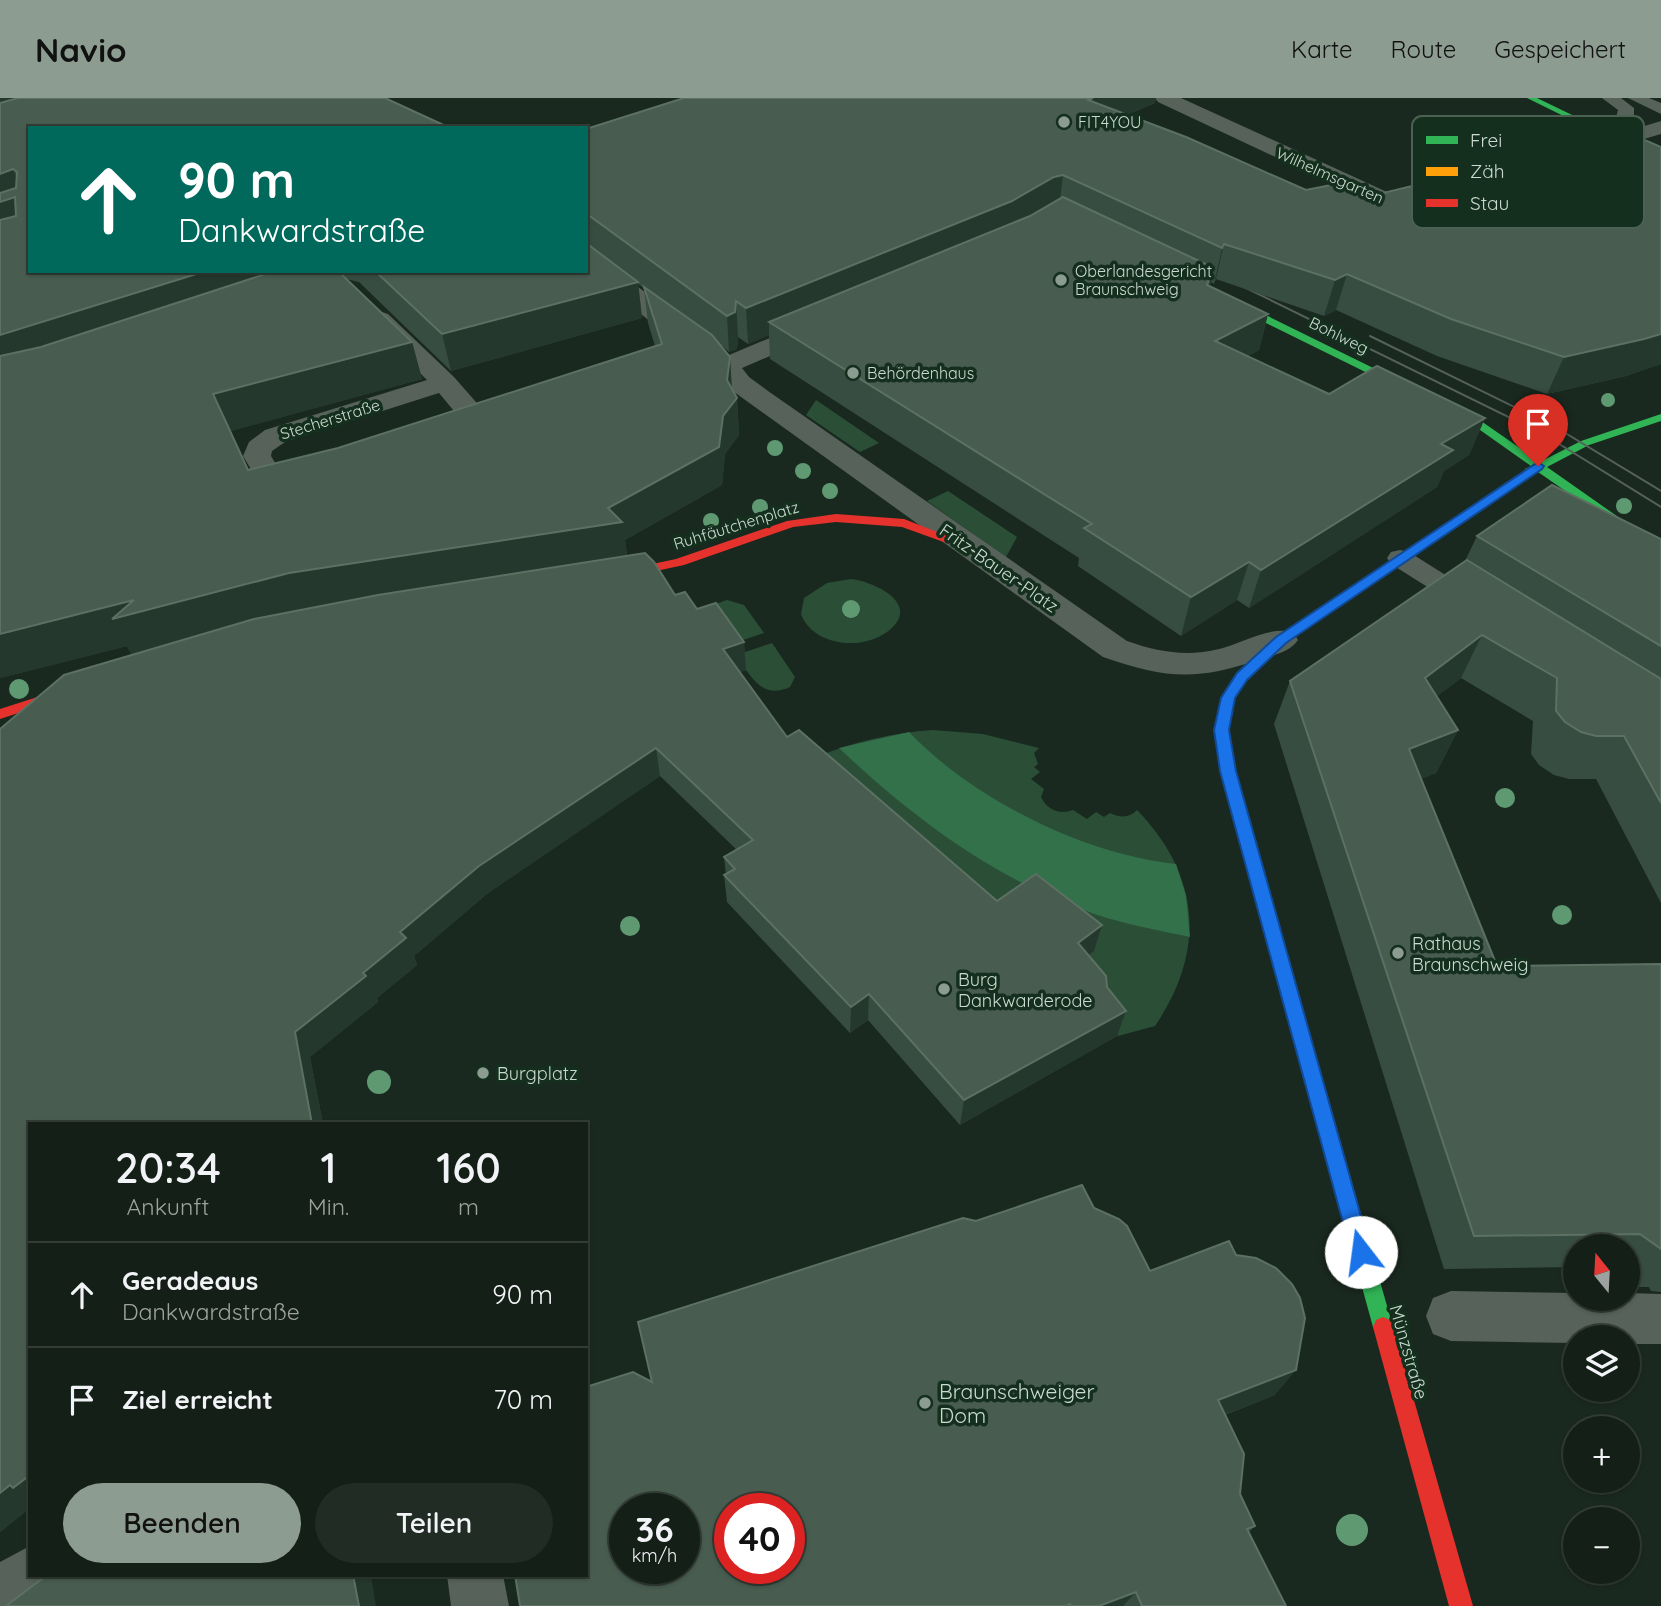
<!DOCTYPE html>
<html lang="de">
<head>
<meta charset="utf-8">
<style>
  :root { --surface:#141f17; --page:#212c24; --text:#f1f3f6; --muted:#9da2a1; --line:#333d36; --accent:#8c9c91 }
  body { margin:0; font-family:Quicksand,sans-serif; background:var(--page); color:var(--text); height:100vh; display:flex; flex-direction:column; font-size:26px; white-space:nowrap }
  * { box-sizing:border-box; margin:0 }
  p { font-size:23px; color:var(--muted) }
  .icon { flex:none; width:38px; height:38px; fill:none; stroke:currentColor; stroke-width:2; stroke-linecap:round; stroke-linejoin:round }
  .map { position:relative; flex:1; overflow:hidden }
  .sheet { position:absolute; left:28px; top:1024px; width:560px; height:455px; display:flex; flex-direction:column; background:var(--surface); border-radius:0px; box-shadow:0 2px 5px #0004,0 0 0 2px var(--line) }
  .sheet>* { flex:none }
  .hud { position:absolute; left:28px; top:28px; width:560px; height:147px; border-radius:0px; box-shadow:0 2px 5px #0004,0 0 0 2px var(--line); background:#00695c; color:#fff; overflow:hidden }
  .needle { width:46px; rotate:342deg }
  .buttons { position:absolute; left:1563px; top:1136px; display:grid; gap:14px }
  .buttons a { display:grid; place-items:center; width:77px; height:77px; border-radius:50%; background:var(--surface); box-shadow:0 2px 5px #0004,0 0 0 2px var(--line); font-size:35px }
  .speed { position:absolute; left:609px; top:1395px; display:flex; gap:14px; font-size:35px; font-weight:700; text-align:center }
  .speed>* { display:grid; place-content:center; width:91px; height:91px; border-radius:50%; background:var(--surface); box-shadow:0 2px 5px #0004,0 0 0 2px var(--line); line-height:1 }
  .speed small { font-size:18px; font-weight:400 }
  .speed .limit { border:10px solid #d22; background:#fff; color:#111 }
  .pin { position:absolute; display:grid; place-items:center; width:60px; height:60px; color:#fff; margin:-72px -30px; border-radius:50% 50% 50% 0; rotate:-45deg; box-shadow:0 0 7px #0007 }
  .pin .icon { rotate:45deg }
  .me { position:absolute; width:77px; margin:-38px; rotate:345deg; stroke-linejoin:round; filter:drop-shadow(0 0 5px #0008) }
  .turn { display:flex; align-items:center; gap:24px; height:147px; padding:0 35px; font-size:32px }
  .turn .icon { width:91px; height:91px; stroke-width:2.5 }
  .turn b { display:block; font-size:49px; line-height:60px }
  .eta { display:flex; justify-content:space-evenly; align-items:center; height:119px; text-align:center }
  .eta b { font-size:42px; font-weight:600; line-height:49px }
  .action { display:flex; gap:14px; margin-top:auto; padding:14px 35px }
  .action a { flex:1; height:80px; border-radius:42px; background:var(--accent); color:#111; font-size:28px; font-weight:600; line-height:80px; text-align:center }
  .action a+a { background:var(--page); color:var(--text) }
  ul { padding:0; list-style:none }
  li { display:flex; align-items:center; gap:21px; height:105px; padding:0 35px; border-top:2px solid var(--line) }
  li div { flex:1 }
  li b { display:block; font-size:26px }
  li em { font-style:normal }
  header { display:flex; align-items:center; gap:42px; box-sizing:border-box; height:98px; padding:0 35px; background:var(--accent); color:#111 }
  header strong { font-size:33px }
  nav { display:flex; gap:38px; margin-inline-start:auto; font-size:24px }
  .map>svg:first-child { display:block }
</style>
</head>
<body>
<header>
<strong>Navio</strong>
<nav><a>Karte</a><a>Route</a><a>Gespeichert</a></nav>
</header>
<div class="map">
<svg width="1661" height="1508" viewBox="0 0 1661 1508">
  <rect width="100%" height="100%" fill="#1a291f"/>
  <g fill="#2a4f36">
    <path d="M816,302L879,345L860,354L806,317Z"/>
    <path d="M948,393L1017,439L1006,459L927,403Z"/>
    <path d="M851,481C876,484 923,507 887,534C861,553 813,548 801,516L804,500L827,485Z"/>
    <path d="M727,502L744,507L764,535L728,547L713,507Z"/>
    <path d="M772,545L795,579L790,589C761,602 751,578 736,557Z"/>
    <path d="M933,632L983,636L1039,650L1034,655L1038,666L1034,669L1040,674L1031,681L1044,691L1041,699C1047,712 1060,717 1073,712L1087,721L1096,714L1104,719L1110,715C1120,720 1129,720 1137,712C1201,778 1206,853 1155,928L1118,938L1065,876L1094,853L993,830L817,659C855,643 892,635 933,632Z"/>
  </g>
  <path fill="#33714a" d="M909,634C973,701 1083,756 1176,766L1186,798L1190,839C1163,833 1134,828 1107,820C1004,788 916,723 839,650Z"/>
  <g fill="none" stroke-linecap="round" stroke-linejoin="round">
    <g fill="#56625a" fill-rule="evenodd">
      <path d="M1602,0H1621L1634,10V20L1624,46L1618,47L1610,42L1618,12Z"/>
      <path d="M1628,0H1649L1661,5V16Z"/>
      <path d="M1400,452L1409,454L1482,500L1486,506L1482,512L1473,514L1464,512L1391,466L1387,460L1391,454Z"/>
    </g>
    <g fill="#56625a" fill-rule="evenodd">
      <path d="M1155,0H1181L1398,99L1423,92L1431,94L1434,99C1426,109 1401,115 1388,112L1158,4Z"/>
      <path d="M1661,23V36L1583,59L1576,57L1573,53L1576,49Z"/>
      <path d="M586,154L594,156L729,257L810,223L819,220L828,223L832,228L828,233L742,270L749,279L768,293L1127,543C1158,554 1187,559 1219,551C1243,545 1268,528 1293,534L1298,542C1290,554 1274,557 1261,561C1197,583 1166,581 1103,559L730,291L717,272L697,260L586,173Z"/>
      <path d="M379,213L388,216L454,279L483,312L487,318L478,334L439,347L429,345L425,339L429,333L457,323L459,319L439,295L285,344L272,353L271,358L280,373L309,371L319,374L324,380L319,386L290,392L260,386L243,358L249,344L265,332L427,282L366,221L370,216Z"/>
      <path d="M1451,1193L1575,1195V1200H1628V1195L1661,1196V1246H1628V1239H1575V1245L1451,1243L1433,1236L1426,1218L1433,1200Z"/>
      <path d="M30,1448V1477H58C44,1508 33,1508 0,1508V1464Z"/>
      <path d="M447,1477H503L509,1508H451Z"/>
    </g>
    <g fill="#30b455" fill-rule="evenodd">
      <path d="M1527,0H1537L1661,60V66Z"/>
      <path d="M1215,196H1223L1481,323L1540,364L1581,343L1661,316V323L1589,347L1547,369L1661,449V459L1538,374L1525,377V371L1531,368L1473,327L1215,200Z"/>
      <path d="M1267,808L1273,810L1275,815L1393,1229L1390,1236L1383,1239L1376,1236L1373,1229L1259,815L1261,810Z"/>
    </g>
    <path fill="#ff9f0a" fill-rule="evenodd" d="M1316,514L1323,518L1321,521L1286,545L1247,582L1235,600L1228,631L1235,673L1275,815L1273,820H1261L1259,815L1221,673L1214,631L1221,600L1237,576L1276,539Z"/>
    <g fill="#e5322d" fill-rule="evenodd">
      <path d="M1529,370L1535,374L1533,377L1321,521H1311V515Z"/>
      <path d="M836,416L904,421L973,448L967,452L963,451L902,429L836,424L793,429L684,467L605,484L599,480L605,476L676,461L787,423Z"/>
      <path d="M78,586L85,591L83,594L0,621V611Z"/>
      <path d="M1383,1219L1390,1222L1393,1229L1473,1508H1449L1373,1229L1376,1222Z"/>
    </g>
    <g stroke="#56615a" stroke-width="2">
      <path d="M1242,188L1543,336L1661,409"/>
      <path d="M1370,238L1557,330L1661,393"/>
    </g>
  </g>
  <g fill="#5f9972">
    <circle cx="1608" cy="302" r="7"/>
    <circle cx="775" cy="350" r="8"/>
    <circle cx="803" cy="373" r="8"/>
    <circle cx="830" cy="393" r="8"/>
    <circle cx="1624" cy="408" r="8"/>
    <circle cx="760" cy="409" r="8"/>
    <circle cx="711" cy="423" r="8"/>
    <circle cx="851" cy="511" r="9"/>
    <circle cx="19" cy="591" r="10"/>
    <circle cx="1505" cy="700" r="10"/>
    <circle cx="1562" cy="817" r="10"/>
    <circle cx="630" cy="828" r="10"/>
    <circle cx="379" cy="984" r="12"/>
    <circle cx="1352" cy="1432" r="16"/>
  </g>
  <g fill="#384d41" fill-rule="evenodd">
    <path d="M0,0H385L450,30H30V173H586V31L684,0H1156L1155,5L1127,17L1186,39L1306,92L1346,84L1371,98L1493,68L1496,60L1608,26L1661,49V266L1626,278L1547,296L1437,258L1336,212L1324,218L1216,181L1214,186L1211,184L1210,188L1268,216L1259,252L1248,258L1329,296L1377,268L1485,320L1469,357L1444,373L1437,389L1249,510L1237,502L1181,538L1078,468L1079,460L770,261L769,237L748,246L738,239L737,251L729,254L721,247L730,259L732,291L737,300L739,337L725,356L722,387L625,442L627,458L645,455L654,464L675,497L685,494L697,511L716,505L744,544L746,572L740,574L787,639L799,632L997,803L1036,776L1102,827L1094,853L1089,858L1106,878L1107,889L1126,913L1117,938L960,1027L868,922L850,935L727,804L724,777H726L724,759L737,752L660,678L488,795L414,858L417,867L377,900L378,904L310,959L323,1026H30V1410L0,1434V631L64,577L132,557L127,548L0,580ZM346,181L359,184L451,273L642,220L638,186L644,190L648,225L655,248L338,350L248,372L230,333L422,281L412,244Z"/>
    <path d="M1477,438L1661,441V805L1596,681H1569L1554,677L1539,667L1531,656L1533,623L1461,580L1437,598L1458,632L1436,675L1421,681L1497,868L1661,866V1194L1651,1193L1649,1189H1629L1628,1188V1148H1575V1169L1444,1171L1274,626L1290,583L1465,463Z"/>
    <path d="M1094,1110L1150,1173L1275,1297L1225,1317L1240,1396L1255,1428L1249,1434L1286,1508H520L652,1284L976,1123Z"/>
  </g>
  <g fill="#25382d">
    <path d="M0,0H48L0,25Z"/>
    <path d="M1093,0H1156L1155,5L1083,35L1088,2Z"/>
    <path d="M13,71L29,106L30,130L0,144V76Z"/>
    <path d="M1063,77L1059,111L769,224V237L748,246L746,210L1054,79Z"/>
    <path d="M1224,146L1216,181L1214,186L1222,150Z"/>
    <path d="M1214,170L1206,205L1207,187Z"/>
    <path d="M206,173H330L0,280V237Z"/>
    <path d="M1347,176L1336,212L1324,218L1335,182Z"/>
    <path d="M638,184L642,220L451,273L442,236Z"/>
    <path d="M736,203L738,239L737,251L729,254L727,218Z"/>
    <path d="M1268,216L1259,252L1206,280L1215,243Z"/>
    <path d="M1661,236V266L1626,278L1547,296L1564,259Z"/>
    <path d="M412,244L422,281L228,334L213,296Z"/>
    <path d="M730,259L732,296L737,300L739,337L725,356L722,387L625,442L628,463L133,559L127,548L0,580V536L134,502L289,475L608,410L727,282Z"/>
    <path d="M1485,320L1469,357L1444,373L1437,389L1249,510L1261,472L1441,346Z"/>
    <path d="M1249,464L1237,502L1181,538L1191,499Z"/>
    <path d="M1482,537L1461,580L1405,623L1425,580Z"/>
    <path d="M744,544L746,572L726,579L723,551Z"/>
    <path d="M1458,632L1436,675L1389,694L1409,651Z"/>
    <path d="M656,650L660,678L488,795L414,858L417,867L377,900L378,904L310,959L323,1026H312L295,934L363,875L400,834L479,768Z"/>
    <path d="M1102,827L1094,853L1072,871L1078,845Z"/>
    <path d="M869,896L868,922L850,935L851,909Z"/>
    <path d="M1126,913L1117,938L960,1027L964,1002Z"/>
    <path d="M1296,1272L1275,1297L1201,1326L1218,1302Z"/>
    <path d="M30,1377V1410L0,1434V1395L10,1387Z"/>
    <path d="M353,1477H371L376,1508H359Z"/>
    <path d="M1136,1494L1123,1508H1099Z"/>
  </g>
  <g fill="#485c50" stroke="#5c7064" stroke-width="2" fill-rule="evenodd">
    <path d="M18,0H385L450,30H30V173H206L0,237V122L16,118L15,99L0,104V95L16,90L17,74L13,71L0,76V5Z"/>
    <path d="M684,0H1093L1088,2L1186,39L1306,92L1346,84L1371,98L1507,65L1496,60L1608,26L1661,49V236L1644,241L1564,259L1451,221L1347,176L1335,182L1224,146L1222,150L1063,77L1054,79L1012,103L746,210L736,203L735,214L727,218L591,119L586,118V31Z"/>
    <path d="M1063,99L1214,170L1207,187L1268,216L1215,243L1329,296L1377,268L1485,320L1441,346L1453,352L1261,472L1249,464L1191,499L1084,430L1092,426L769,224L1030,118Z"/>
    <path d="M586,145L638,184L442,236L375,173H586Z"/>
    <path d="M275,173H338L412,244L213,296L248,372L338,350L662,246L644,189L712,237L730,259L727,282L737,300L723,318L719,349L608,410L622,424L289,475L112,521L134,502L0,536V258L41,249Z"/>
    <path d="M1552,387L1661,441V548L1477,438Z"/>
    <path d="M645,455L654,464L675,497L685,494L697,511L716,505L744,544L723,551L787,639L799,632L997,803L1036,776L1102,827L1078,845L1106,878L1107,889L1126,913L964,1002L869,896L851,909L724,777L735,771L724,759L753,742L656,650L479,768L400,834L406,840L363,875L366,878L295,934L312,1026H30V1377L13,1390L10,1387L0,1395V631L64,577L254,521L378,497Z"/>
    <path d="M1467,462L1661,581V705L1624,638H1596L1581,634L1565,624L1556,613L1557,580L1482,537L1425,580L1458,632L1409,651L1497,868L1661,866V1151L1640,1136L1474,1138L1290,583Z"/>
    <path d="M1082,1087L1094,1110L1119,1121L1127,1128L1150,1173L1229,1143L1236,1157L1256,1160L1276,1170L1292,1186L1300,1200L1305,1220L1296,1272L1218,1302L1244,1356L1240,1396L1255,1428L1247,1431L1286,1508H1142L1136,1494L1099,1508H1071L1070,1506L1066,1508H520L515,1477H586V1289L633,1274L652,1284L638,1224L963,1120L976,1123ZM625,1410H684V1470H625ZM730,1410H789V1470H730Z"/>
    <path d="M47,1477H353L359,1508H6Z"/>
  </g>
  <path fill="#1a73e8" stroke="#114b97" stroke-width="2" d="M1538,364L1544,368L1542,371L1286,545L1247,582L1235,600L1229,632L1236,673L1371,1154L1368,1161L1361,1164L1354,1161L1351,1154L1220,673L1214,632L1221,600L1237,575L1276,539Z"/>
  <g fill="#8c9c91" stroke="#142f1d" stroke-width="2.5">
    <circle cx="1064" cy="24" r="7"/>
    <circle cx="1061" cy="182" r="7"/>
    <circle cx="853" cy="275" r="7"/>
    <circle cx="1398" cy="855" r="7"/>
    <circle cx="944" cy="891" r="7"/>
    <circle cx="483" cy="975" r="7"/>
    <circle cx="925" cy="1305" r="7"/>
  </g>
  <g text-anchor="middle" dominant-baseline="central" stroke-width="7" stroke-linejoin="round" paint-order="stroke">
    <g font-size="16" fill="#cadace" stroke="#142f1d" text-anchor="start">
      <text x="1078" y="24">FIT4YOU</text>
      <text x="1075" y="173">Oberlandesgericht<tspan x="1075" dy="18">Braunschweig</tspan></text>
      <text x="867" y="275">Behördenhaus</text>
    </g>
    <g font-size="16" fill="#cadace" stroke="#142f1d">
      <text transform="translate(1330 77) rotate(24)">Wilhelmsgarten</text>
      <text transform="translate(1339 237) rotate(26)">Bohlweg</text>
      <text transform="translate(330 321) rotate(-17)">Stecherstraße</text>
      <text transform="translate(736 427) rotate(-17)">Ruhfäutchenplatz</text>
    </g>
    <g font-size="18" fill="#cadace" stroke="#142f1d">
      <text transform="translate(999 470) rotate(35)">Fritz-Bauer-Platz</text>
      <text transform="translate(1409 1254) rotate(74)">Münzstraße</text>
    </g>
    <g font-size="18" fill="#cadace" stroke="#142f1d" text-anchor="start">
      <text x="1412" y="845">Rathaus<tspan x="1412" dy="21">Braunschweig</tspan></text>
      <text x="958" y="881">Burg<tspan x="958" dy="21">Dankwarderode</tspan></text>
      <text x="497" y="975">Burgplatz</text>
    </g>
    <g font-size="21" fill="#cadace" stroke="#142f1d" text-anchor="start">
      <text x="939" y="1293">Braunschweiger<tspan x="939" dy="24">Dom</tspan></text>
    </g>
  </g>
  <rect x="1412" y="18" width="232" height="112" rx="10" fill="#142f1d" stroke="#4b6252" stroke-width="2"/>
  <rect x="1426" y="38" width="32" height="8" fill="#30b455"/>
  <rect x="1426" y="69" width="32" height="9" fill="#ff9f0a"/>
  <rect x="1426" y="101" width="32" height="8" fill="#e5322d"/>
  <g font-size="19" fill="#cadace">
    <text x="1470" y="49">Frei</text>
    <text x="1470" y="80">Zäh</text>
    <text x="1470" y="112">Stau</text>
  </g>
</svg>
<div class="buttons">
<a><svg class="needle" viewBox="-14 -14 28 28"><path d="M0-13l5 13h-10z" fill="#e53935"/><path d="M0 13l5-13h-10z" fill="#9da2a1"/></svg></a>
<a><svg class="icon" aria-label="layers" viewBox="0 0 24 24"><path d="M12 4l9 5-9 5-9-5zM3 14l9 5 9-5"/></svg></a>
<a>+</a>
<a>−</a>
</div>
<div class="speed"><div>36<small>km/h</small></div><div class="limit">40</div></div>
<div class="pin" style="left:1538px;top:368px;background:#d93025"><svg class="icon" aria-label="arrive" viewBox="0 0 24 24"><path d="M6 21V4h12l-3 4 3 4H6"/></svg></div>
<svg class="me" style="left:1361px;top:1154px" viewBox="-20 -20 40 40"><circle r="19" fill="#fff"/><path d="M0-13L10 11 0 6-10 11z" fill="#1a73e8"/></svg>
<div class="hud">
<div class="turn"><svg class="icon" aria-label="ahead" viewBox="0 0 24 24"><path d="M12 20V5M6 11l6-6 6 6"/></svg><div><b>90 m</b>Dankwardstraße</div></div>
</div>
<section class="sheet">
<div class="eta">
<div><b>20:34</b><p>Ankunft</p></div>
<div><b>1</b><p>Min.</p></div>
<div><b>160</b><p>m</p></div>
</div>
<ul>
<li><svg class="icon" aria-label="ahead" viewBox="0 0 24 24"><path d="M12 20V5M6 11l6-6 6 6"/></svg><div><b>Geradeaus</b><p>Dankwardstraße</p></div><em>90 m</em></li>
<li><svg class="icon" aria-label="arrive" viewBox="0 0 24 24"><path d="M6 21V4h12l-3 4 3 4H6"/></svg><div><b>Ziel erreicht</b></div><em>70 m</em></li>
</ul>
<div class="action"><a>Beenden</a><a>Teilen</a></div>
</section>
</div>
</body>
</html>
